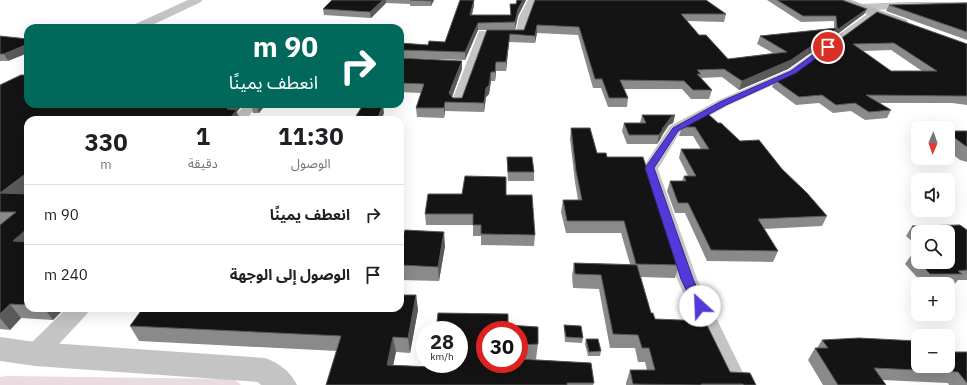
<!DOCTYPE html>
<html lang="ar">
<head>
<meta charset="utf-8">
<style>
  :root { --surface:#fff; --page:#f6f6f6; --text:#202124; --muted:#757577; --line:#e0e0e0 }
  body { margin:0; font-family:"IBM Plex Sans","Noto Sans Arabic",sans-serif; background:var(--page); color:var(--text); direction:rtl; height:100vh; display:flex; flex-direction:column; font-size:15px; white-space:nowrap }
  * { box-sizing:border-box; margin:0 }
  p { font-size:13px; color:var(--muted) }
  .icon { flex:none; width:22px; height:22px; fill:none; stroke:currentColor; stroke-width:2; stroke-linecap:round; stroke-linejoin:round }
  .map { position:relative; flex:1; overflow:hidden; direction:ltr }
  .drawer { position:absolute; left:24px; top:116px; width:380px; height:196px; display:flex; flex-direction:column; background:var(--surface); border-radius:12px; box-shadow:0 4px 16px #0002; direction:rtl }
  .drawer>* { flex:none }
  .banner { position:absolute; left:24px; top:24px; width:380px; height:84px; border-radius:12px; box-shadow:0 4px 16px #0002; direction:rtl; background:#00695c; color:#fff; overflow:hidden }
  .needle { width:26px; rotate:182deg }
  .controls { position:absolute; left:911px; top:121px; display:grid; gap:8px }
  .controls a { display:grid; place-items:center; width:44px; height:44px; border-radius:8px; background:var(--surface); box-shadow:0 4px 16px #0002; font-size:20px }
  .speed { position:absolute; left:416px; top:321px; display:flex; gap:8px; font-size:20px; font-weight:700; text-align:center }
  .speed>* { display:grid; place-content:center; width:52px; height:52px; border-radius:50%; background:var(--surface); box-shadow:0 4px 16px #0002; line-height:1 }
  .speed small { font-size:10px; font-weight:400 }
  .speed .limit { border:6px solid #d22; background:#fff; color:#111 }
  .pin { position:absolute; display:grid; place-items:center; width:34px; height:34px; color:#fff; margin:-17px; border:2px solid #fff; border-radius:50%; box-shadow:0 1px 4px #0007 }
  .me { position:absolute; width:44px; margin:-22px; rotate:335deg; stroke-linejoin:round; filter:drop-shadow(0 0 3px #0008) }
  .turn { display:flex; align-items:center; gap:14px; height:84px; padding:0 20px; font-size:18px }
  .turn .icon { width:52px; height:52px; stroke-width:2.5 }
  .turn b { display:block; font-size:28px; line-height:34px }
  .eta { display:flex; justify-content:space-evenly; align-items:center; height:68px; text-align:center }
  .eta b { font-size:24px; font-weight:800; line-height:28px }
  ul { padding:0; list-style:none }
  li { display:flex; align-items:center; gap:12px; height:60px; padding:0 20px; border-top:1px solid var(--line) }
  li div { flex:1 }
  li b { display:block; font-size:15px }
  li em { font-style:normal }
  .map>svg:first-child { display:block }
</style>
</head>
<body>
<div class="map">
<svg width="967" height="385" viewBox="0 0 967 385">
  <rect width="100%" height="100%" fill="#fff"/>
  <path fill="#e9dbdf" d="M7,376L234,379L241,385H0V377Z"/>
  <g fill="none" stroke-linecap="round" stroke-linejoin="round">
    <g fill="#c4c4c4" fill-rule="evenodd">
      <path d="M528,0H536L529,17L523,36H486L463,103L461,106H453L451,103L479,31H516L519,17Z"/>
      <path d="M873,10L877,13L876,15L797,74L727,106L680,132L658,169L697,279L749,385H725L677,279L642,169L670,126L719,100L789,70Z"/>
      <path d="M245,104H258L246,120H232Z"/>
      <path d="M67,308H90L87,314L43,361L35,363L27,361L24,354L27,347Z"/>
    </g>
    <g fill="#c4c4c4" fill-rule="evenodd">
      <path d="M188,0H202L201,2L146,28H131L133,25Z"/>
      <path d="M909,2H967V8L860,10L855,7L860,4Z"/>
      <path d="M0,337L35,342L265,358C279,363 290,371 297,385H261L258,382L35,366L0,361Z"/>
    </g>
    <path fill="#b7b7b7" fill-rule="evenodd" d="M834,0H851L907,20L908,23L907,26H897L836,2Z"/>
  </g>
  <g fill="#8a8a8a" fill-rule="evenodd">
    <path d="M332,0H434L431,6H410V4L386,3L371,18L324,15L323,9Z"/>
    <path d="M517,0H526L518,16L515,30H524L535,0L726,14L724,22L687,21L699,35L728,59L773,53L757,44L760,36L834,28V21L801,22L767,0H842L867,9L864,14L788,69L739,90L722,77L701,78L712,90L709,99H691L682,89H624L628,98L627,107H608L601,88H593L578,35L537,33L535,43L509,42L506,71H496L495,81H491L489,94L486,97L484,112L445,111L444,118L417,117L416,108L421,93L400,92V58L462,69L452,97L453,98H462L487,30H478L465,60L400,58V43L428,45L445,42L474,5L472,15H510V4H516Z"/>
    <path d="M967,3V40L886,11L889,5Z"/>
    <path d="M877,12L967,44V105L952,103H879L891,110L887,118L865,120L851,111L833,113L819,103L796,105L772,87L775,80L801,68ZM891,50L922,71H891L863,51Z"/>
    <path d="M0,36L8,61H0Z"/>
    <path d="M0,85L28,104H243L237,112L28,120L23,194H28V308H65L53,320L21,318L10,330L0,329Z"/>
    <path d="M251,104H266L259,113H253Z"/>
    <path d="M384,113L381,120H357L356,116Z"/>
    <path d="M642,115H675L673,123L669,125L657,144H627L622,131L624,123H640Z"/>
    <path d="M718,123L740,141L782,169L827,216L822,226L764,229L778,251L773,262L707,261L685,213H675L667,191L670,181H682L684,176H688L679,158L681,149H701L693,136H679L682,127Z"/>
    <path d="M571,128L597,153L607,157L679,265L675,278L641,277L651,313L655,319L730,372L756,385H626V383L630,370H647L645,362H638L635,348H610L599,289L573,288L572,276L574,263L630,264L621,233H566L561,212L563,200H578L575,182L570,139Z"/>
    <path d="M948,131H967V162L960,160L948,151Z"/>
    <path d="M507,157L534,172V181H508L507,165Z"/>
    <path d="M506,195L535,235L534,246L481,245V236H473V225H426L425,214Z"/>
    <path d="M912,226L967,230V280H958L955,284H923L905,264L912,254H918V262H948V232H918V247L906,236Z"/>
    <path d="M400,235L445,246L439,281L400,280Z"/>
    <path d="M400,295H416L418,310L410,353L396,352L393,365L432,367V364H459V330H436L438,313L508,314V325L538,327V344L536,359H524L591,363L594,383L593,385H326L337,351L139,341L130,326L143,308H400ZM485,330H519V364H485Z"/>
    <path d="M564,325L583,338L582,343L565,342L564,330Z"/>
    <path d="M586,339L601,351L600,356H588L585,344Z"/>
    <path d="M822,340L918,366L967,352V385H949L948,383L882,380L886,385H823L808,360L815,348H817Z"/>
  </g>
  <g fill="#5a5a5a">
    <path d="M383,0H386V3L371,18L370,12Z"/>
    <path d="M431,0H434L431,6Z"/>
    <path d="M474,0V5L470,22V15Z"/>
    <path d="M523,0H526L518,16L515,30V22L518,9Z"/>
    <path d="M867,9L864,14L835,36L837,30Z"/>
    <path d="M478,23V30L465,60V52Z"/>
    <path d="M537,25V33L535,43V36Z"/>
    <path d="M838,28L835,36L788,69L739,90L742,81Z"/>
    <path d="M510,34L509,42L506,71V62Z"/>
    <path d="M28,44V53L8,61L4,54Z"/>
    <path d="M462,61V69L450,102L449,93Z"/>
    <path d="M496,62V71L495,81V72Z"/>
    <path d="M491,72V81L489,94L486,97L484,112V103L486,88Z"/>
    <path d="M445,102V111L444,118V108Z"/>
    <path d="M231,104H243L237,112L240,120H228L227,109Z"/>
    <path d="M256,104H266L259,113Z"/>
    <path d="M383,105L384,113L381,120H378V117Z"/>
    <path d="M675,115L673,123L669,125L661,136L663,128L671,117Z"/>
    <path d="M663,129L661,138L657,144L659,135Z"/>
    <path d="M28,172V190L8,206L0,193Z"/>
    <path d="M28,228V250L13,241Z"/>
    <path d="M444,232L445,246L439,281L438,267Z"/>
    <path d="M416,295L418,310L410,353L408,338Z"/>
    <path d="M10,304L21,318L10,330L0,318V314Z"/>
    <path d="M44,308H65L53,320Z"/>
    <path d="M393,337L396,352L390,380L387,365Z"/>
  </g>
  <g fill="#141414" stroke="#5a5a5a" fill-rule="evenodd">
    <path d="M332,0H383L370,12L323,9Z"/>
    <path d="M410,0H431V1Z"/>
    <path d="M460,0H474L470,15H511L510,4H516L517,0H523L518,9L515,22L478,23L465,52L400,50V43L428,45L429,41L445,42Z"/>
    <path d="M535,0H706L726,14H681L699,35H706L728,59L787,52L760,36L838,28L791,60L742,81L724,69L697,70L701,74H697L712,90H693L684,81L620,80L628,98H609L602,79H595L579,27L537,25L535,36L510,34L506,62H496L495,72H491L489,85L486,88L484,103L445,102L444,108H416L424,84L400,83V58L462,61L449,93L453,98H462L487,30H524Z"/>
    <path d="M777,0H842L867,9L837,30L838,28H837L836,16H803Z"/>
    <path d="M967,3V32L889,5Z"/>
    <path d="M877,12L967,44V96H957L866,95L891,110L869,112L855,103L836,105L822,95L799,97L775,80L801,68ZM894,43L937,71H891L853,44Z"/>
    <path d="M0,36L28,39V44L4,54H0Z"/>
    <path d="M21,75H28V104H231L227,109L237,110L228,120H28V172L0,193V85Z"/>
    <path d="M363,105H383L378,117L356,116Z"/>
    <path d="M707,113L718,123H721L740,141L759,140L782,169L807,193L827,216L758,219L778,251L711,250L688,203H678L670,181H686L684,176H696L681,149H709L695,127H682L683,124Z"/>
    <path d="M642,115H675L671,117L663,128H662L663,129L659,135H629L624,123H646Z"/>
    <path d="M325,118L342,119L341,120H324Z"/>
    <path d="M571,128H590L597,153H606L607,157H643L679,265L636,264L624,221H567L563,200H582L576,171Z"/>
    <path d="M948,131H967V147L948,133Z"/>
    <path d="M507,157H532L534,172H508Z"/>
    <path d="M465,176L506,177V195H532L535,235L481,234V225H473V214H425L428,194H462Z"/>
    <path d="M0,193L28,194V228L13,241L28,242V305L10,304L0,314V225L16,212H0Z"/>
    <path d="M960,225L967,230V270L958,271L962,274H930L919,262H948V232H919L912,226Z"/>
    <path d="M405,230L444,232L438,267L400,265V235H403Z"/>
    <path d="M912,254H918V261Z"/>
    <path d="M574,263L637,265L651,313H653L655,319L705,321L730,372L750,373L756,385H744L743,384H701V385L633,384L630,370H655L649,348H642L638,335L613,334L601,275L575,274Z"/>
    <path d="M400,295H416L408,338L393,337L387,365L432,367V364H459V330H436L438,313L508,314V325L538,327V344L519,345V330H485V364H519V359L591,363L594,383H567V385H326L341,336L130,326L143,308H400Z"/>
    <path d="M564,325L581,326L583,338L566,337Z"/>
    <path d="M859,338L918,341V366H948V352H967V383L958,372L874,368L886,385H838L815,348H828L822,340Z"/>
    <path d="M586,339H598L601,351L589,352Z"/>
  </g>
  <path fill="#533ad8" stroke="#36268c" d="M826,45L831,47L796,73L726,105L678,131L654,168L693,279L705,306L704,309L700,310L695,309L681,279L645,168L673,128L720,102L791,71Z"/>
</svg>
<div class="controls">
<a><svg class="needle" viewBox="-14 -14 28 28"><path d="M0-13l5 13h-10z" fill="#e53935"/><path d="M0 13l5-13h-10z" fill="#757577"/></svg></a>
<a><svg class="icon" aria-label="sound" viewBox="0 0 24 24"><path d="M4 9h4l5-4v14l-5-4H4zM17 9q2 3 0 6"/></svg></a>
<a><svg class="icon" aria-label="search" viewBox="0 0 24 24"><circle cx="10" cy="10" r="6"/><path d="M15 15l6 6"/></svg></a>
<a>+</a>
<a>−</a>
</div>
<div class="speed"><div>28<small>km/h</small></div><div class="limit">30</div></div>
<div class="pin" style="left:828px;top:47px;background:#d93025"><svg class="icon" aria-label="arrive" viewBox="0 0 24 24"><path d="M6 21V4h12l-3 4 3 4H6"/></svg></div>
<svg class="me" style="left:700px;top:306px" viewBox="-20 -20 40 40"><circle r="19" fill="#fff"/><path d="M0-13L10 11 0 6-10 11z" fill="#533ad8"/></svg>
<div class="banner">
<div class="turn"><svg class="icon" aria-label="right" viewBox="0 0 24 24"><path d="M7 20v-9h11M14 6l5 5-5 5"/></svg><div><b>90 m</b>انعطف يمينًا</div></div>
</div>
<section class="drawer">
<div class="eta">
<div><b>11:30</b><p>الوصول</p></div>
<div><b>1</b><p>دقيقة</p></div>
<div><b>330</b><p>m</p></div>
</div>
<ul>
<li><svg class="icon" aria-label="right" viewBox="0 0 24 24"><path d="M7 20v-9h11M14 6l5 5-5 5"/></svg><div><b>انعطف يمينًا</b></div><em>90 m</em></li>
<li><svg class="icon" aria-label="arrive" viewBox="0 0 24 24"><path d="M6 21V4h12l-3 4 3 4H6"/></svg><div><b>الوصول إلى الوجهة</b></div><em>240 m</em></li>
</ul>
</section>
</div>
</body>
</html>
